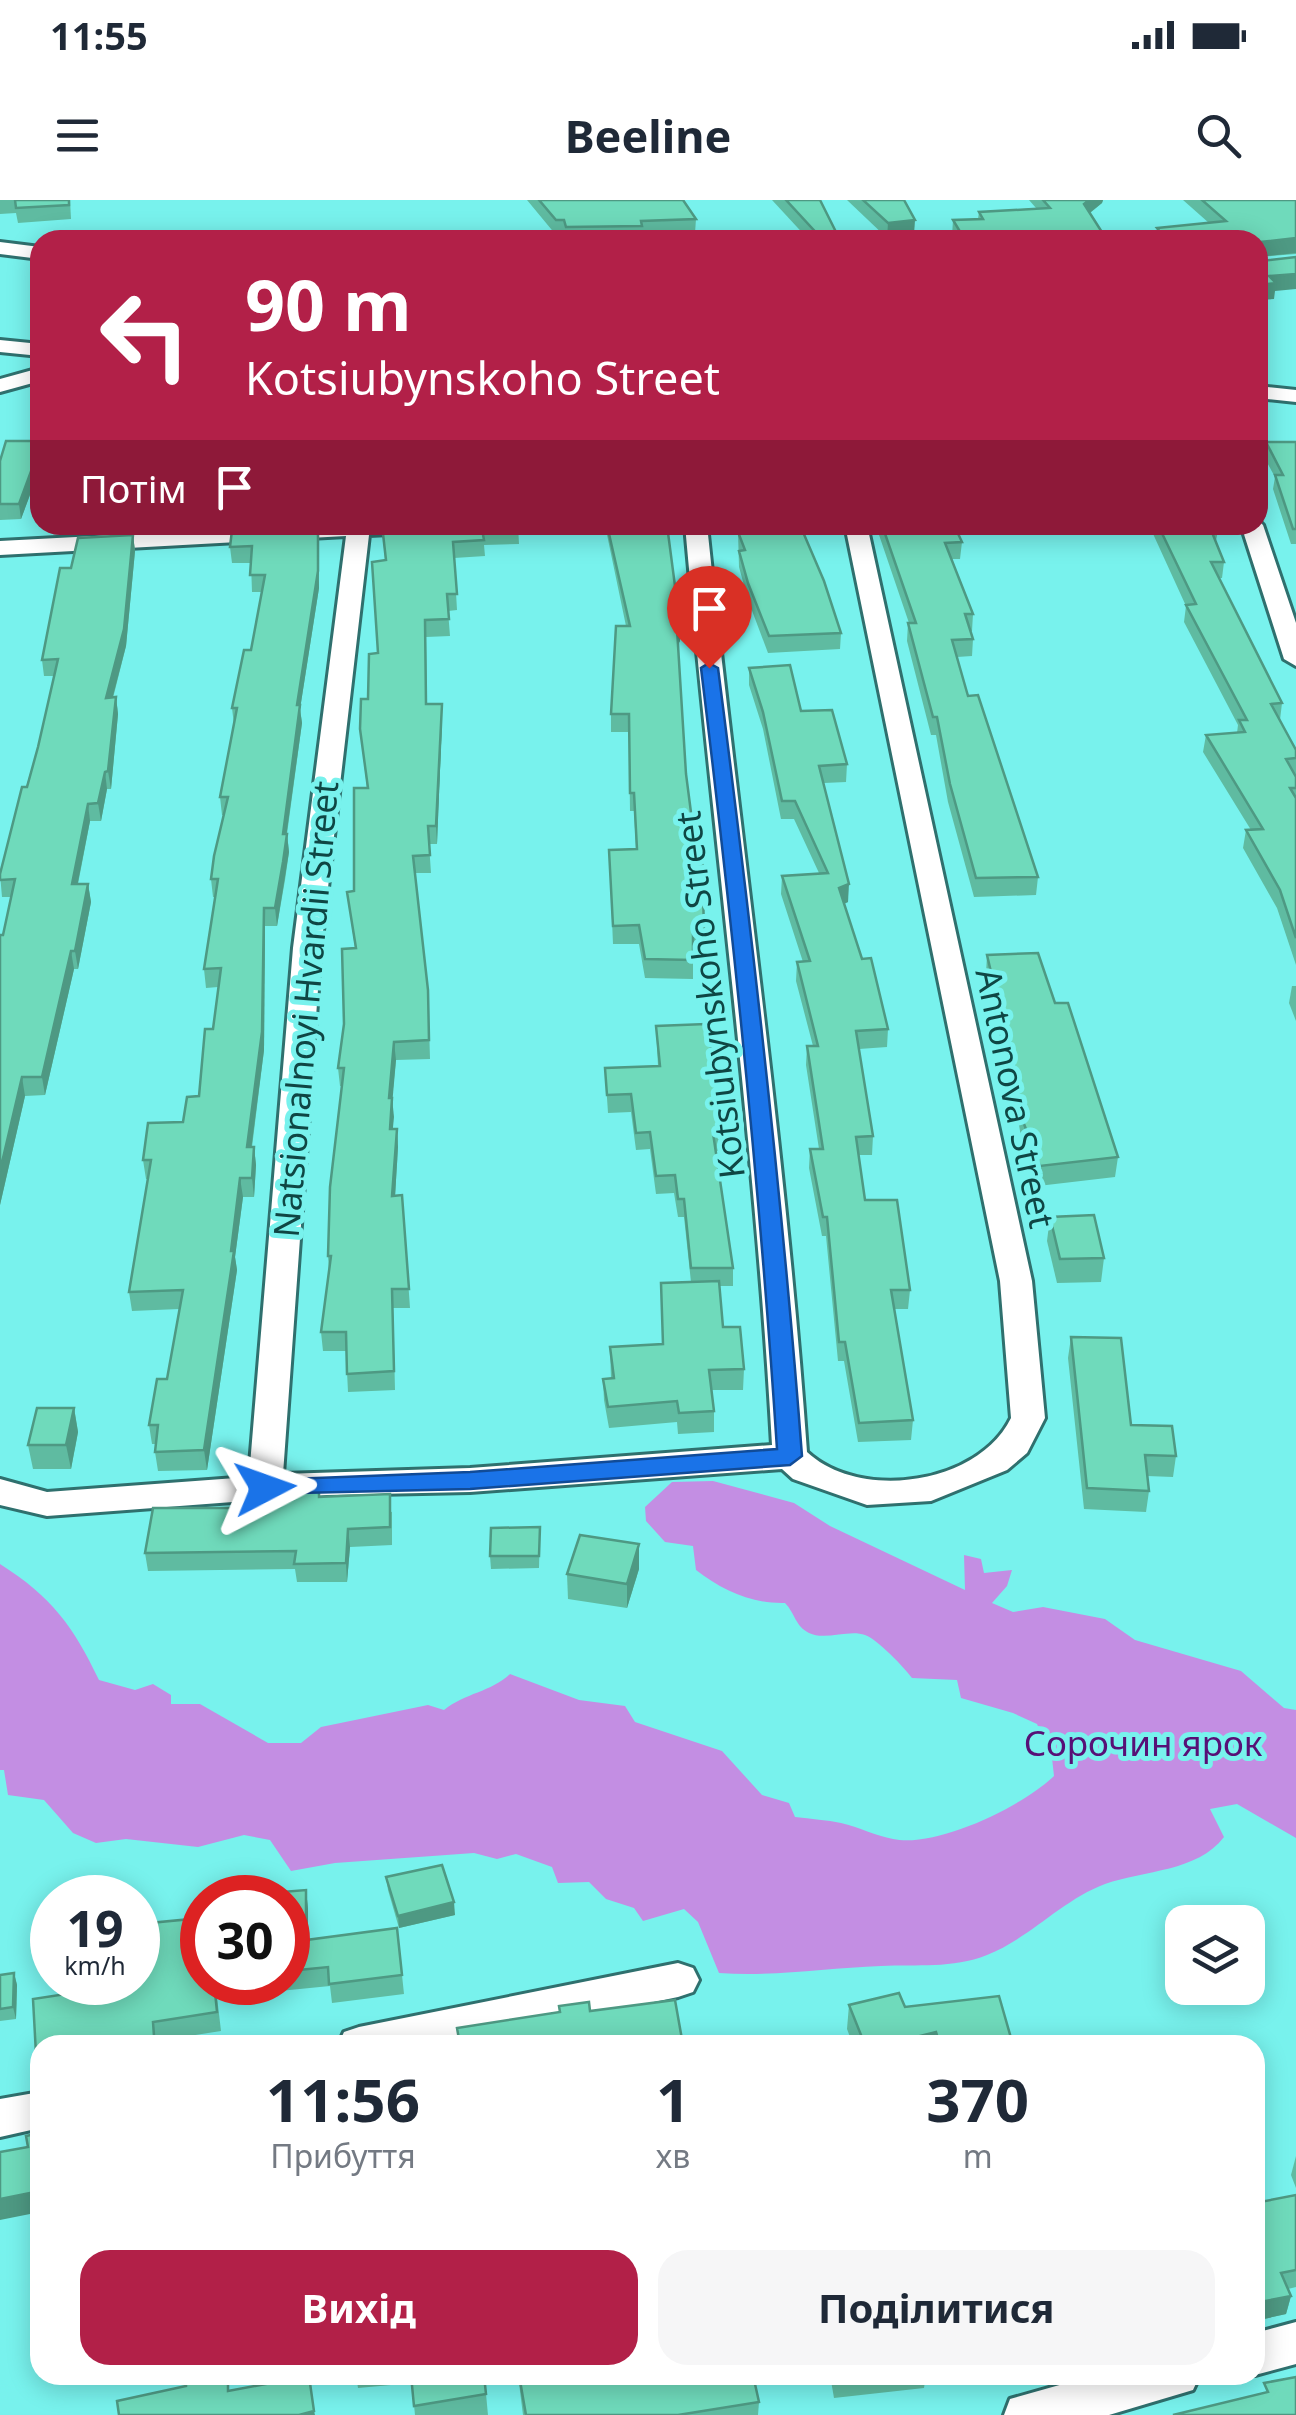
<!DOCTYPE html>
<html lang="uk">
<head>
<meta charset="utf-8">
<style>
  :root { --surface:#fff; --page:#f6f6f7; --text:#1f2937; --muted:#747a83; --accent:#b22048 }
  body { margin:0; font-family:"Noto Sans",sans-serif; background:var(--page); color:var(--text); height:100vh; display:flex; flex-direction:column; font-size:38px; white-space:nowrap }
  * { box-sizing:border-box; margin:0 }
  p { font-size:32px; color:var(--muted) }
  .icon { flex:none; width:55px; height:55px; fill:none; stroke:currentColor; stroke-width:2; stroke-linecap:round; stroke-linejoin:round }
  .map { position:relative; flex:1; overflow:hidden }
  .panel { position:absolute; left:30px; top:1835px; width:1235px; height:350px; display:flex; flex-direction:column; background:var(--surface); border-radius:30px; box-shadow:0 5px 25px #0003 }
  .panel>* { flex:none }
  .hud { position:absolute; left:30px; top:30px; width:1238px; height:305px; border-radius:30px; box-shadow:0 5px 25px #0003; background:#b22048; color:#fff; overflow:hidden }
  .fabs { position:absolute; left:1165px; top:1705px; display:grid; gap:20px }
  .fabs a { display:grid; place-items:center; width:100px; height:100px; border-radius:20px; background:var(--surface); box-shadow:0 5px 25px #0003; font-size:50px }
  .speed { position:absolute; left:30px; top:1675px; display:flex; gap:20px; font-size:50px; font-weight:700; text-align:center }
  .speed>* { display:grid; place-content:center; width:130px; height:130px; border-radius:50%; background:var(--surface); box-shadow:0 5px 25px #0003; line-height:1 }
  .speed small { font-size:25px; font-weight:400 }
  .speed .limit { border:15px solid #d22; background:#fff; color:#111 }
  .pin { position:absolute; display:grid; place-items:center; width:85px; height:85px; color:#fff; margin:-102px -42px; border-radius:50% 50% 50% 0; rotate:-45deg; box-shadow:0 0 10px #0007 }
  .pin .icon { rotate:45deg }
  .me { position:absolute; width:110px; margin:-55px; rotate:86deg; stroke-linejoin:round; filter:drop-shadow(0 0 8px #0008) }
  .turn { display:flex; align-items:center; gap:35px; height:210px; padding:0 50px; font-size:45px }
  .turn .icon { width:130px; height:130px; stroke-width:2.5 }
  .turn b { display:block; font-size:70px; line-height:85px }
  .then { display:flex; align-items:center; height:95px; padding:0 50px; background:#0003; gap:20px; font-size:38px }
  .eta { display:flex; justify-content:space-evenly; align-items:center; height:170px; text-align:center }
  .eta b { font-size:60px; font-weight:700; line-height:70px }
  .button { display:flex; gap:20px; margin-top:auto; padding:20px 50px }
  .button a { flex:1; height:115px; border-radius:30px; background:var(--accent); color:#fff; font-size:40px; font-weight:700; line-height:115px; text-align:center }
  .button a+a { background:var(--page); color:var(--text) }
  .status { display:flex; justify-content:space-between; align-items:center; height:70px; padding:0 50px; background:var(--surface); direction:ltr }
  .status svg { height:28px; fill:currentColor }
  header { display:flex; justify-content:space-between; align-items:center; height:130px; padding:0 50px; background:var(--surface); font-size:45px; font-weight:700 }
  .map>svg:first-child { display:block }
</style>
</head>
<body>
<div class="status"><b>11:55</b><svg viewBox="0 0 49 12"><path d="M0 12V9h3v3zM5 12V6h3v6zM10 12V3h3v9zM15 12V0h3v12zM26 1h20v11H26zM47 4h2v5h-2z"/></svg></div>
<header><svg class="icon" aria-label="menu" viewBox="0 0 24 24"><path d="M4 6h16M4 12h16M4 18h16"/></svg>Beeline<svg class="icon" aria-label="search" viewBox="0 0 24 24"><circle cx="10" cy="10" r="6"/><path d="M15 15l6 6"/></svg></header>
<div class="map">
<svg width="1296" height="2215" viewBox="0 0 1296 2215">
  <rect width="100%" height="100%" fill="#78f2ed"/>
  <path fill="#c38ee3" d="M713,1281L794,1303L830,1326L965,1390L964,1355L981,1359L984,1373L1012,1370L1007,1386L992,1403L1013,1412L1043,1407L1105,1419L1135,1440L1241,1471L1284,1508L1296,1510V1638L1237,1604L1210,1609L1224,1637C1197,1672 1145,1670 1105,1684C1062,1700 1030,1738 987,1755C952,1769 917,1764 881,1766C826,1768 773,1777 719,1773L698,1722L684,1709L643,1721L634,1708L606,1699L589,1682L558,1683L552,1667L516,1654L497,1659L474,1653L335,1663L291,1671L270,1640L244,1635L198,1647L126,1639L96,1643L73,1633L44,1600L8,1595L4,1570H0V1364C52,1397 73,1426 99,1480L135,1490L153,1484L171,1495V1504H200L268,1543H301L321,1527L428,1505L444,1510C465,1493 491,1492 510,1474L579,1500L625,1506L635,1522L722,1551L762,1595L789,1603L795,1617C811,1619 827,1620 841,1623C859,1627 876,1636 893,1639C937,1648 1023,1606 1054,1576L1052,1558L1037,1524L1013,1513L961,1498L957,1480L912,1478C905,1468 877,1439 865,1435C849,1429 825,1441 809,1433C795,1426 795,1413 785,1403C751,1404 722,1390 696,1370L693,1346L665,1342L646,1321L645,1307L672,1282Z"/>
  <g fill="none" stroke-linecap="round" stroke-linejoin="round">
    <defs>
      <g id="minor">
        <path d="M0,42L40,47V59L0,54Z"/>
        <path d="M0,140L40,144V156L0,152Z"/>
        <path d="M40,168V181L0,192V179Z"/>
        <path d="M1258,186L1296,190V202L1258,198Z"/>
        <path d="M1258,320L1263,325L1296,423V466L1284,459L1241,325H1258Z"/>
        <path d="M304,325H442L431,332L369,335L321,748L283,1274L470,1268L772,1245C755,937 712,632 685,325H707C739,634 785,941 807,1252C861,1302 979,1284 1011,1218L1000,1081L845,325H867L1032,1081L1045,1218L1027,1253L1007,1270L931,1301L867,1305L793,1279L782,1269L470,1292L327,1295L47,1316L0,1305V1279L47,1292L249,1277L293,748L346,336L0,355V341Z"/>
        <path d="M678,1763L693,1768L699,1780L693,1792L678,1797L445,1845H338L344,1832L359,1827Z"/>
        <path d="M40,1892V1928L0,1937V1899Z"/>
        <path d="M1296,2122V2164L1255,2175H1254L1255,2133Z"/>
        <path d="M1095,2175H1200L1193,2190L1109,2215H1004L1010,2199Z"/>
      </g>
    </defs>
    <use href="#minor" stroke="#2f706e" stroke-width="6"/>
    <use href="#minor" fill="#fff" fill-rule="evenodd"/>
  </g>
  <g fill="#5fbba1">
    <path d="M0,0H70L71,19L18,23L16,13L0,14Z"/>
    <path d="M527,0H683L696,19L695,33L642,35V40H566L564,35H556Z"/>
    <path d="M772,0H820L840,40H809Z"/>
    <path d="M847,0H904L914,35L887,38Z"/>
    <path d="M1029,0H1103L1102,3L1090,13L1107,40H955L952,36L953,20L978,19L979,12L1036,8Z"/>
    <path d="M1183,0H1296V54L1258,57V40H1156L1157,28L1209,23Z"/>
    <path d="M40,241V268L21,319L0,320V261Z"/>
    <path d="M1266,242H1296V344H1291L1273,289L1275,277L1264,257Z"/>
    <path d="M84,325H136V330L85,333Z"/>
    <path d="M318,325L319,388L300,509L302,523L287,634L289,652L285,680L277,726H265L264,850L252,947H254L256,965L254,997H243L235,1057L237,1070L207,1270L158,1271L155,1252L156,1244H152L149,1225L167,1179L179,1109L132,1111L129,1092L148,979H146L143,960L183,922L199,896L213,829L218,787L206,788L204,769L215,697H213L211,679L224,615H222L220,597L234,525L232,508L251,450L262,392H252L251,363H232L230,347Z"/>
    <path d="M382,325H518L519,344L484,345L485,356L454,358L457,410L448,411L450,436L426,437L427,504H442V521L437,644H429L431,673H415L428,790L430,859L396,860L392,898L393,929H397L398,947L395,996L402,995L410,1108H393L395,1190L348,1192L346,1151H323L321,1132L329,1071L328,1056L342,886H340L338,868L355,748L347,692L354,691L367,588L360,529L378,453L385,360Z"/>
    <path d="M605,325H672V334H668L680,441L678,445L686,574L704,733V751H693V779L645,778L639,744H613L609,650L636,649L634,611H630L629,532H611V514L626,426Z"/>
    <path d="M739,325H800L841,433L840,449L768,453L748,400L739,367L738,332H742Z"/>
    <path d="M878,325H954L962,342L960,359H952L973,414L972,431H970L973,439L972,456L957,457L968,496L1038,677L1036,695L974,697L948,602L936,535H931L907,441L908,423H909L877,329Z"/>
    <path d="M1149,325H1219L1216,341L1224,362L1222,378H1219L1282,503L1280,520L1296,550V765L1277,708L1243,648L1246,630H1251L1203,552L1206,535L1237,533L1238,525L1184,422L1186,406Z"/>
    <path d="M133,335L135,351L126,446L113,498L116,497L118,514L111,589H107L101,621H90L78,684H88L91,702L78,769H74L45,895L25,896L0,1005L3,735L11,697H2L0,674L38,547L54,476H44L42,460L71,368Z"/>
    <path d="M749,468L801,511L847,564L846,582L824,583L848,702L844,704L862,759L888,829L887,847L859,849L873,936L872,955H859L865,1000L910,1090L908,1109H894L913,1220L911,1240L858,1242L844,1161H838L826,1036H822L809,968L810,949H819L806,865L807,846H813L796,781L797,762H803L781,694L782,676L819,673L794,619H781L763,529L749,485Z"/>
    <path d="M987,755L1055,803L1118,957L1115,977L1038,986L1022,943L1008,859H1005L986,774Z"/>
    <path d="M1292,786H1296V821L1289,803Z"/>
    <path d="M656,826L729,932V950L715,951L733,1068V1086H719L723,1127L744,1169L743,1190H712L714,1211V1232L678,1234L677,1222L609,1228L604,1200L603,1179H611L610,1147L662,1144L691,1082L684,1017H678L674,993L656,994L650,949L636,950L631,912L608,913L605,868L658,866Z"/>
    <path d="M1050,1017L1104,1058L1101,1082L1057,1083L1047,1041Z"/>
    <path d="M1071,1137L1131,1225L1176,1256L1173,1277L1147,1276L1149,1291L1146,1312L1084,1309L1068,1158Z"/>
    <path d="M74,1208L78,1232L71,1269H33L28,1245Z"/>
    <path d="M320,1297L392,1312V1345L350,1347L347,1382H297L295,1369L148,1371L145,1353L248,1308Z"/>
    <path d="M540,1327L539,1368L491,1369L490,1356Z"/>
    <path d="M639,1369L627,1408L568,1399L567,1374Z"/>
    <path d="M386,1677L455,1715L399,1728L388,1690Z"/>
    <path d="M306,1690L308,1709V1739L397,1728L404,1794L332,1803L330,1786L217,1797L221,1831L157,1841V1845H40V1873L36,1854L33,1799L86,1791V1782H138V1753L150,1752V1723L202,1718V1782H288V1698H233V1696Z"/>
    <path d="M14,1773L17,1785L16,1819L0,1821V1775Z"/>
    <path d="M849,1805L905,1807L1013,1845H853L847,1829Z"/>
    <path d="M1296,1956V1988L1291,1975Z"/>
    <path d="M1296,1995V2087L1288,2089L1291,2096L1286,2114L1255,2121V2003Z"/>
    <path d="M356,2175H391V2185L358,2188Z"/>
    <path d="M411,2175L486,2194L488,2215H415Z"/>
    <path d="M518,2175L759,2202L758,2215H523Z"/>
    <path d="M830,2175H926L924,2188L834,2198Z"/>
  </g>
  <g fill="#4e9983">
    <path d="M1089,0H1103L1102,3L1082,19L1084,4Z"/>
    <path d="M915,20L914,35L887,38L888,23Z"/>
    <path d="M1296,38V53L1258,57V44L1260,42Z"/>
    <path d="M1296,74V89L1275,91L1274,99L1258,100V85L1269,76Z"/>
    <path d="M40,247V268L21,319L19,304Z"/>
    <path d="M318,325L319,388L300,509L302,523L284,652L283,634Z"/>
    <path d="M133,335L135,351L126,446L108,515L106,498Z"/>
    <path d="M680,424V441L677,446V429Z"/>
    <path d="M116,497L118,514L111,589L108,571Z"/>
    <path d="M442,504V521L437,644L436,626Z"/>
    <path d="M105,572L107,589L101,621L98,603Z"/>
    <path d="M88,604L90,621L74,702L72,684Z"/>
    <path d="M287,634L289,652L277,726L275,708Z"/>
    <path d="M88,684L91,702L78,769L75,751Z"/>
    <path d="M849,684L848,702L838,706L839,688Z"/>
    <path d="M264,708L265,726L264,850L249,966L247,947Z"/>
    <path d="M71,751L74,769L45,895L42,877Z"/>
    <path d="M394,842L396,860L391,917L389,898Z"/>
    <path d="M22,877L25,896L0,1005V971Z"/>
    <path d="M392,898L394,917L391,947L390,929Z"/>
    <path d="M397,929L398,947L394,1014L392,996Z"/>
    <path d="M254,947L256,965L254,997L252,978Z"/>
    <path d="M240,978L243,997L235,1057L237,1070L207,1270L204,1250Z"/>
    <path d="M74,1208L78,1232L71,1269L66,1245Z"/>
    <path d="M348,1329L350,1347L347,1382L346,1363Z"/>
    <path d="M639,1344V1369L627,1408V1384Z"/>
    <path d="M306,1690L308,1709V1759L306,1740Z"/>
    <path d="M454,1702L455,1715L399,1728L398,1716Z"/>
    <path d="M14,1773L17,1785L16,1819L13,1807Z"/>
    <path d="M936,1832L935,1845H884Z"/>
    <path d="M30,1993L35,2013L0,2020V1999Z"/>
    <path d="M1291,2096L1286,2114L1255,2121V2103Z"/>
    <path d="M314,2211L315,2215H299L298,2214Z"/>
  </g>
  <g fill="#6fdabb" stroke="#4e9983" stroke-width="2.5">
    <path d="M15,0H69V5L16,8Z"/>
    <path d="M539,0H683L696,19L641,21L642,26L566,27L564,20H556Z"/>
    <path d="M786,0H820L840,40H823Z"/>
    <path d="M863,0H904L915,20L888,23Z"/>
    <path d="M1043,0H1089L1084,4L1107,40H965L953,20L983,19L979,12L1050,8Z"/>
    <path d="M1202,0H1296V38L1260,42L1258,44V40H1167L1157,28L1226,21Z"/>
    <path d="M1296,57V74L1269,76L1276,83L1258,85V59L1261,61Z"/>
    <path d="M6,241H40V247L19,304H0V261Z"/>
    <path d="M1266,242H1296V329H1293L1275,275H1283Z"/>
    <path d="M318,325V371L297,505H300L283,634H287L283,662L275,708H264L262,832L247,947H254L252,978H240L231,1051H234L204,1250L155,1252L158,1225H149L157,1179H167L183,1090L129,1092L151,960H143L148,923L183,922L187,897L199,896L205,829H213L221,768L204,769L218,679H211L214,656L228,597H220L237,508H232L244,450H251L265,375H250L252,346L230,347L232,330Z"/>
    <path d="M382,325H518V328L482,329L484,340L453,342L457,394H447L449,419L425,420L426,504H442L436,626H428L430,655L413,656L428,790L429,840L394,842L389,898H392L390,929H397L392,996L402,995L409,1089H392L394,1171L347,1174L346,1132H321L331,1056H328L330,987L344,868H338L344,824L342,749L356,748L347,692L354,691V588H368L360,529L361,499H368L369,454L378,453L372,362L386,360Z"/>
    <path d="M607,325H667L680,424L677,429L686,574L693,628L698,646H702L704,733H693V760L645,759L639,725L613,726L609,650L637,649L634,593H630L629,514H611L616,426H630Z"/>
    <path d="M745,325H800L824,381L841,433L769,436L748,383L739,351L745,350L738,332H748Z"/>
    <path d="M882,325H954L962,342L945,343L973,414H965L973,439L952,440L968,496L978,495L1038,677L976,678L950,584L937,517H933L908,423H916Z"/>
    <path d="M1158,325H1218H1209L1224,362H1211L1282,503L1271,504L1296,550V558L1286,559L1296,577V588H1290L1296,598V738L1280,690L1246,630L1263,629L1206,535L1245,532L1239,520H1247L1186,405L1196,404Z"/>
    <path d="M133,335L124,429L106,498L116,497L108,571L105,572L98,603L88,604L72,684H88L75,751H71L42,877H22L0,971V735H3L15,679L0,680V674L22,587H27L38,547L58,459L42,460L60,368H71L78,338Z"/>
    <path d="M790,465L801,511L832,510L847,564L819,566L849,684L839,688L862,759L871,758L888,829L856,831L873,936L856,937L865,1000H897L910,1090H891L913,1220L859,1223L845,1142H839L827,1017H823L810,949H823L807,846H818L797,762L810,761L782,676L828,673L795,601H782L763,512L749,468Z"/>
    <path d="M1038,753L1055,803H1068L1118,957L1040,966L1024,924L1010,840H1007L987,755Z"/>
    <path d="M706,824L729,932L713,933L733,1068H691L684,999H678L675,975L656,976L650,932L636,933L631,894L607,895L605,868L660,866L656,826Z"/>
    <path d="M1094,1015L1104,1058L1060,1059L1050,1017Z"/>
    <path d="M719,1081L723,1127H740L744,1169L709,1170L714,1211L679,1213L677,1201L608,1207L603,1179L614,1178L610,1147L663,1144L661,1083Z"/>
    <path d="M1071,1137L1121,1138L1131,1225L1172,1226L1176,1256L1145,1255L1149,1291L1087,1288Z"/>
    <path d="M37,1208H74L66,1245H28Z"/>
    <path d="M319,1290V1297L390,1294V1327L348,1329L346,1363L294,1364L296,1351L145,1353L153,1308H248L249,1294Z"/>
    <path d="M540,1327L539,1356H490L491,1328Z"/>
    <path d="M580,1335L639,1344L627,1384L567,1374Z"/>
    <path d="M442,1665L454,1702L398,1716L386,1677Z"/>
    <path d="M306,1690V1740L397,1728L402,1775L329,1784L328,1767L288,1771V1698H233V1696Z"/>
    <path d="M202,1718V1782H214L217,1812L153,1822L154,1836L94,1845H40V1853L36,1854L33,1799L86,1791V1782H138V1753L150,1752V1723Z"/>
    <path d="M14,1773L13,1807L0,1809V1775Z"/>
    <path d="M899,1793L905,1807L999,1796L1013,1845H940L936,1832L884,1845H865L849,1805Z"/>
    <path d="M675,1800L683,1845H460L457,1828L560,1812L559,1806L589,1802L590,1811Z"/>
    <path d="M40,1933V2054H37L30,1993L0,1999V1952L28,1947L26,1936Z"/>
    <path d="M1296,1995V2070L1281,2073L1291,2096L1255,2103V2003Z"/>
    <path d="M186,2175H228V2191L309,2176L314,2211L299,2215H119L117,2201L186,2186Z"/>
    <path d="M411,2175H484L486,2194L414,2206Z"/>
    <path d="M519,2175H753L759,2202L678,2215H526Z"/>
    <path d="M836,2175H864L836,2178Z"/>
    <path d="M1296,2177V2215H1173L1268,2192L1264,2183Z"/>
  </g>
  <path fill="#1a73e8" stroke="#114b97" stroke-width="2.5" d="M709,463L718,468C752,731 782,992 802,1256L790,1265L470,1289L257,1294L253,1288L257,1282L265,1280L470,1272L777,1249C760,988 733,728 701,468Z"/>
  <g text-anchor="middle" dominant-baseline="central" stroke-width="10" stroke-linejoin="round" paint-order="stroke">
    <g font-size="35" fill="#0f4644" stroke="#78f2ed">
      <text transform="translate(709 795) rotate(-97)">Kotsiubynskoho Street</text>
      <text transform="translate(305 809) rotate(-85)">Natsionalnoyi Hvardii Street</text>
      <text transform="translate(1016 898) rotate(78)">Antonova Street</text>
    </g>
    <g font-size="35" fill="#571076" stroke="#78f2ed">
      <text x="1143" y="1542">Сорочин ярок</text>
    </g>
  </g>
</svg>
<div class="fabs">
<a><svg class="icon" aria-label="layers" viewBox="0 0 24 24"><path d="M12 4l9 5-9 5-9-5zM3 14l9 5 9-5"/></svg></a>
</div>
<div class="speed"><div>19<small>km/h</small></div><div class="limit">30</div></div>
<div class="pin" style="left:709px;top:468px;background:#d93025"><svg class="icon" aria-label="arrive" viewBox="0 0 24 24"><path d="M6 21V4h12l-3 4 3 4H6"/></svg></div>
<svg class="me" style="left:265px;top:1288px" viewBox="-20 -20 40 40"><path d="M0-17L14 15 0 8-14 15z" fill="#1a73e8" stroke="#fff" stroke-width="4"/></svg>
<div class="hud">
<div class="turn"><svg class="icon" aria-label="left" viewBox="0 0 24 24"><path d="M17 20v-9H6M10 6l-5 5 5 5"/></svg><div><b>90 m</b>Kotsiubynskoho Street</div></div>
<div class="then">Потім<svg class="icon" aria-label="arrive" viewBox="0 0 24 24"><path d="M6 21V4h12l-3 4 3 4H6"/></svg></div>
</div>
<section class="panel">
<div class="eta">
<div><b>11:56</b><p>Прибуття</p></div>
<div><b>1</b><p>хв</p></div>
<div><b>370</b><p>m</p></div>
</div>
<div class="button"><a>Вихід</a><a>Поділитися</a></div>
</section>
</div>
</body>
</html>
